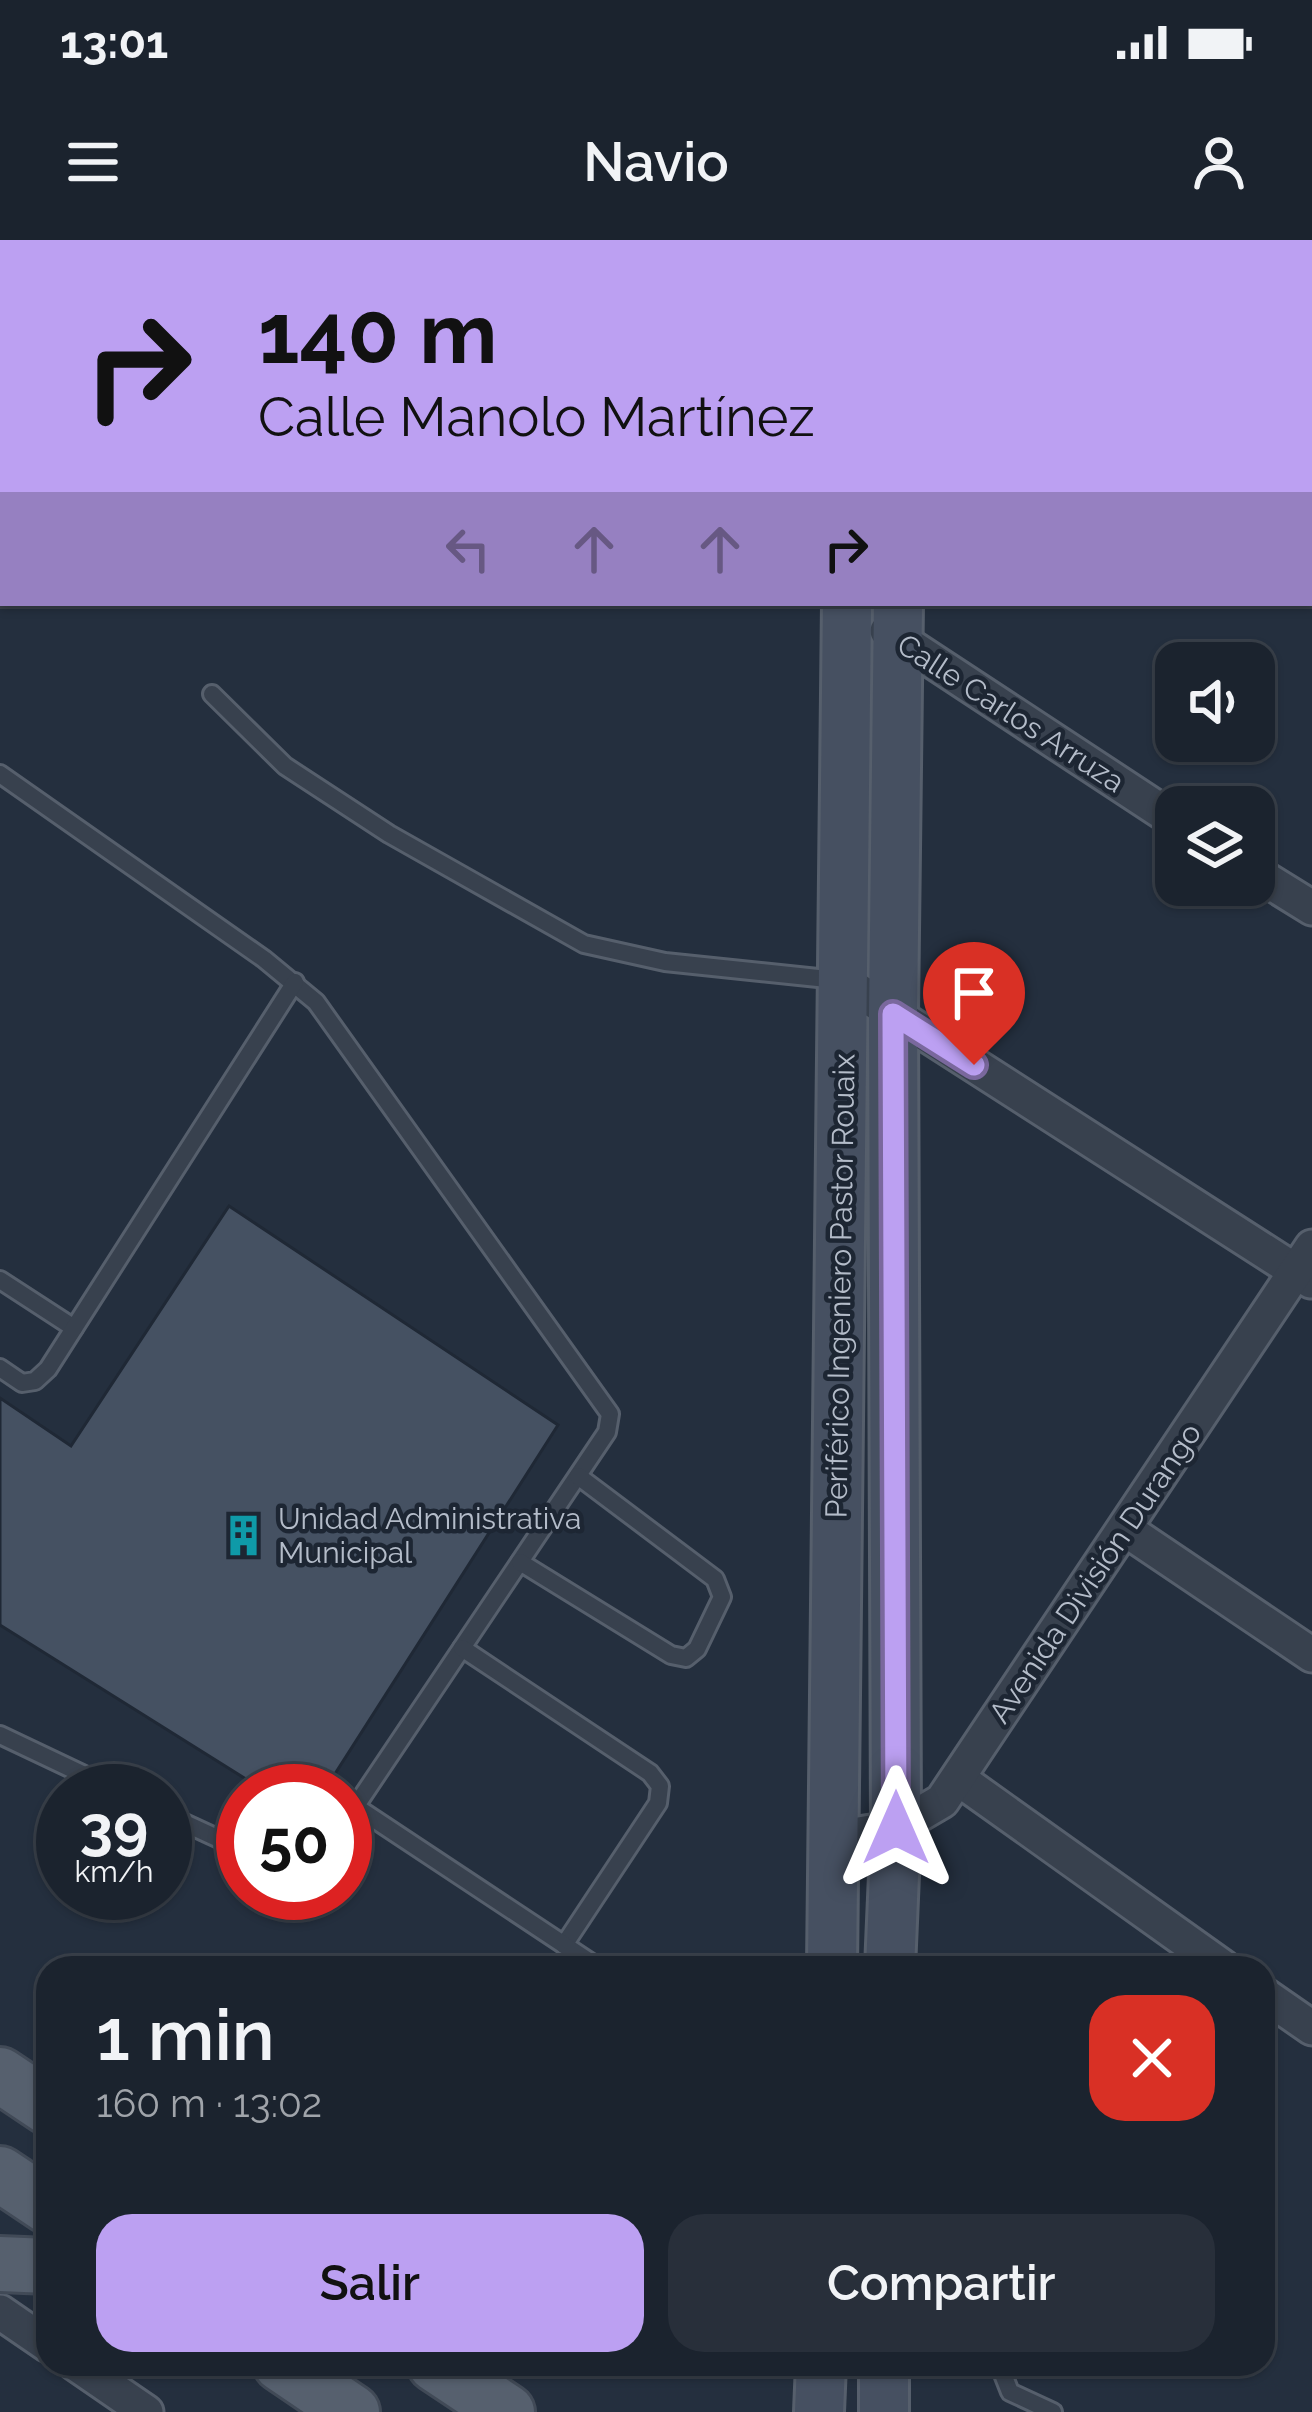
<!DOCTYPE html>
<html lang="es">
<head>
<meta charset="utf-8">
<style>
  :root { --surface:#1b232e; --page:#282f3a; --text:#f1f3f6; --muted:#a0a4aa; --line:#39404a; --accent:#bca0f2 }
  body { margin:0; font-family:Raleway,sans-serif; background:var(--page); color:var(--text); height:100vh; display:flex; flex-direction:column; font-size:45px; white-space:nowrap }
  * { box-sizing:border-box; margin:0 }
  p { font-size:39px; color:var(--muted) }
  .icon { flex:none; width:66px; height:66px; fill:none; stroke:currentColor; stroke-width:2; stroke-linecap:round; stroke-linejoin:round }
  .map { position:relative; flex:1; overflow:hidden }
  .sheet { position:absolute; left:36px; top:1716px; width:1239px; height:420px; display:flex; flex-direction:column; background:var(--surface); border-radius:36px; box-shadow:0 3px 9px #0004,0 0 0 3px var(--line) }
  .sheet>* { flex:none }
  .guide { position:absolute; left:0px; top:0px; width:1314px; height:366px; box-shadow:0 3px 9px #0004,0 0 0 3px var(--line); background:#bca0f2; color:#111; overflow:hidden }
  .buttons { position:absolute; left:1155px; top:402px; display:grid; gap:24px }
  .buttons a { display:grid; place-items:center; width:120px; height:120px; border-radius:24px; background:var(--surface); box-shadow:0 3px 9px #0004,0 0 0 3px var(--line); font-size:60px }
  .speed { position:absolute; left:36px; top:1524px; display:flex; gap:24px; font-size:60px; font-weight:700; text-align:center }
  .speed>* { display:grid; place-content:center; width:156px; height:156px; border-radius:50%; background:var(--surface); box-shadow:0 3px 9px #0004,0 0 0 3px var(--line); line-height:1 }
  .speed small { font-size:30px; font-weight:400 }
  .speed .limit { border:18px solid #d22; background:#fff; color:#111 }
  .pin { position:absolute; display:grid; place-items:center; width:102px; height:102px; color:#fff; margin:-123px -51px; border-radius:50% 50% 50% 0; rotate:-45deg; box-shadow:0 0 12px #0007 }
  .pin .icon { rotate:45deg }
  .me { position:absolute; width:132px; margin:-66px; rotate:0deg; stroke-linejoin:round; filter:drop-shadow(0 0 9px #0008) }
  .turn { display:flex; align-items:center; gap:42px; height:252px; padding:0 60px; font-size:54px }
  .turn .icon { width:156px; height:156px; stroke-width:2.5 }
  .turn b { display:block; font-size:84px; line-height:102px }
  .lanes { display:flex; align-items:center; height:114px; padding:0 60px; background:#0003; justify-content:center; gap:60px; direction:ltr }
  .lanes .off { opacity:.35 }
  .round { display:grid; place-items:center; flex:none; width:126px; height:126px; border-radius:36px; background:var(--page) }
  .summary { display:flex; align-items:center; justify-content:space-between; height:204px; padding:0 60px }
  h1 { font-size:72px; font-weight:600; line-height:90px }
  .cta { display:flex; gap:24px; margin-top:auto; padding:24px 60px }
  .cta a { flex:1; height:138px; border-radius:36px; background:var(--accent); color:#111; font-size:48px; font-weight:600; line-height:138px; text-align:center }
  .cta a+a { background:var(--page); color:var(--text) }
  .status { display:flex; justify-content:space-between; align-items:center; height:84px; padding:0 60px; background:var(--surface); direction:ltr }
  .status svg { height:33px; fill:currentColor }
  header { display:flex; justify-content:space-between; align-items:center; height:156px; padding:0 60px; background:var(--surface); font-size:54px; font-weight:600 }
  .map>svg:first-child { display:block }
</style>
</head>
<body>
<div class="status"><b>13:01</b><svg viewBox="0 0 49 12"><path d="M0 12V9h3v3zM5 12V6h3v6zM10 12V3h3v9zM15 12V0h3v12zM26 1h20v11H26zM47 4h2v5h-2z"/></svg></div>
<header><svg class="icon" aria-label="menu" viewBox="0 0 24 24"><path d="M4 6h16M4 12h16M4 18h16"/></svg>Navio<svg class="icon" aria-label="person" viewBox="0 0 24 24"><circle cx="12" cy="8" r="4"/><path d="M4 21q1-7 8-7t8 7"/></svg></header>
<div class="map">
<svg width="1312" height="2172" viewBox="0 0 1312 2172">
  <rect width="100%" height="100%" fill="#242f3e"/>
  <path fill="#455162" stroke="#1f2835" stroke-width="3" d="M229,966L558,1185L324,1551H265L0,1385V1158L71,1206Z"/>
  <g fill="none" stroke-linecap="round" stroke-linejoin="round">
    <defs>
      <g id="lane">
        <path d="M212,454L285,526L389,594L584,704L665,722L837,740"/>
        <path d="M0,534L264,719L316,762L610,1174L607,1192L345,1582"/>
        <path d="M0,1040L74,1088"/>
        <path d="M0,1128L22,1143L35,1141L48,1129L295,742"/>
        <path d="M520,1322L671,1415L686,1418L697,1409L722,1357L715,1339L578,1236"/>
        <path d="M462,1408L650,1533L660,1546L658,1563L564,1705"/>
        <path d="M0,1495L118,1551"/>
        <path d="M356,1567L599,1728"/>
        <path d="M165,1574L243,1610"/>
        <path d="M999,2124L1010,2152L1053,2172"/>
      </g>
      <g id="street">
        <path d="M1128,3L1130,0"/>
        <path d="M887,391L1176,581"/>
        <path d="M1254,632L1312,668"/>
        <path d="M843,741L1311,1041"/>
        <path d="M1125,1289L1312,1415"/>
        <path d="M959,1539L1224,1728"/>
        <path d="M834,1598L896,1588L942,1561L1312,1007"/>
        <path d="M1263,1754L1312,1788"/>
        <path d="M0,2072L48,2105"/>
        <path d="M76,2124L146,2172"/>
      </g>
      <g id="secondary">
        <path d="M911,0L916,3"/>
        <path d="M69,3L71,0"/>
        <path d="M136,3L138,0"/>
        <path d="M852,3V0"/>
        <path d="M0,108L3,103"/>
        <path d="M0,207L3,202"/>
        <path d="M1311,259L1312,260"/>
        <path d="M832,1728L847,363"/>
        <path d="M890,1728L896,1588L893,774L898,363"/>
        <path d="M819,2172L821,2124"/>
        <path d="M884,2172V2124"/>
      </g>
      <g id="primary">
        <path d="M0,1835L48,1867"/>
        <path d="M0,1934L48,1966"/>
        <path d="M0,2024L48,2026"/>
        <path d="M281,2124L352,2172"/>
        <path d="M435,2124L507,2172"/>
      </g>
    </defs>
    <use href="#lane" stroke="#565f6c" stroke-width="22"/>
    <use href="#street" stroke="#565f6c" stroke-width="39"/>
    <use href="#secondary" stroke="#565f6c" stroke-width="54"/>
    <use href="#primary" stroke="#414a57" stroke-width="60"/>
    <use href="#lane" stroke="#38414e" stroke-width="16"/>
    <use href="#street" stroke="#38414e" stroke-width="33"/>
    <use href="#secondary" stroke="#465061" stroke-width="48"/>
    <use href="#primary" stroke="#56606e" stroke-width="54"/>
  </g>
  <g fill="none" stroke-linecap="round" stroke-linejoin="round">
    <defs>
      <path id="route" d="M896,1588L893,774L974,825"/>
    </defs>
    <use href="#route" stroke="#7a689d" stroke-width="30"/>
    <use href="#route" stroke="#bca0f2" stroke-width="21"/>
  </g>
  <defs>
    <symbol id="building-bare" viewBox="-9 -9 18 18"><path d="M-4-6H4V6H1V3H-1V6H-4ZM-2.5-4.3h1.7v1.8h-1.7ZM.8-4.3h1.7v1.8H.8ZM-2.5-1h1.7V.8h-1.7ZM.8-1h1.7V.8H.8Z" fill="#0f9aa8" stroke="#1d2633" stroke-width="2.5" paint-order="stroke"/></symbol>
  </defs>
  <g fill-rule="evenodd">
    <use href="#building-bare" x="214" y="1266" width="59" height="59"/>
  </g>
  <g text-anchor="middle" dominant-baseline="central" stroke-width="9" stroke-linejoin="round" paint-order="stroke">
    <g font-size="30" fill="#b4bcc9" stroke="#1d2633">
      <text transform="translate(1011 473) rotate(33)">Calle Carlos Arruza</text>
      <text transform="translate(840 1046) rotate(-89)">Periférico Ingeniero Pastor Rouaix</text>
      <text transform="translate(1095 1333) rotate(-56)">Avenida División Durango</text>
    </g>
    <g font-size="30" fill="#b4bcc9" stroke="#1d2633" text-anchor="start">
      <text x="278" y="1278">Unidad Administrativa<tspan x="278" dy="34">Municipal</tspan></text>
    </g>
  </g>
</svg>
<div class="buttons">
<a><svg class="icon" aria-label="sound" viewBox="0 0 24 24"><path d="M4 9h4l5-4v14l-5-4H4zM17 9q2 3 0 6"/></svg></a>
<a><svg class="icon" aria-label="layers" viewBox="0 0 24 24"><path d="M12 4l9 5-9 5-9-5zM3 14l9 5 9-5"/></svg></a>
</div>
<div class="speed"><div>39<small>km/h</small></div><div class="limit">50</div></div>
<div class="pin" style="left:974px;top:825px;background:#d93025"><svg class="icon" aria-label="arrive" viewBox="0 0 24 24"><path d="M6 21V4h12l-3 4 3 4H6"/></svg></div>
<svg class="me" style="left:896px;top:1588px" viewBox="-20 -20 40 40"><path d="M0-17L14 15 0 8-14 15z" fill="#bca0f2" stroke="#fff" stroke-width="4"/></svg>
<div class="guide">
<div class="turn"><svg class="icon" aria-label="right" viewBox="0 0 24 24"><path d="M7 20v-9h11M14 6l5 5-5 5"/></svg><div><b>140 m</b>Calle Manolo Martínez</div></div>
<div class="lanes"><svg class="icon off" aria-label="left" viewBox="0 0 24 24"><path d="M17 20v-9H6M10 6l-5 5 5 5"/></svg><svg class="icon off" aria-label="ahead" viewBox="0 0 24 24"><path d="M12 20V5M6 11l6-6 6 6"/></svg><svg class="icon off" aria-label="ahead" viewBox="0 0 24 24"><path d="M12 20V5M6 11l6-6 6 6"/></svg><svg class="icon" aria-label="right" viewBox="0 0 24 24"><path d="M7 20v-9h11M14 6l5 5-5 5"/></svg></div>
</div>
<section class="sheet">
<div class="summary"><div><h1>1 min</h1><p>160 m · 13:02</p></div><a class="round" style="background:#d93025;color:#fff"><svg class="icon" aria-label="close" viewBox="0 0 24 24"><path d="M6 6l12 12M18 6L6 18"/></svg></a></div>
<div class="cta"><a>Salir</a><a>Compartir</a></div>
</section>
</div>
</body>
</html>
